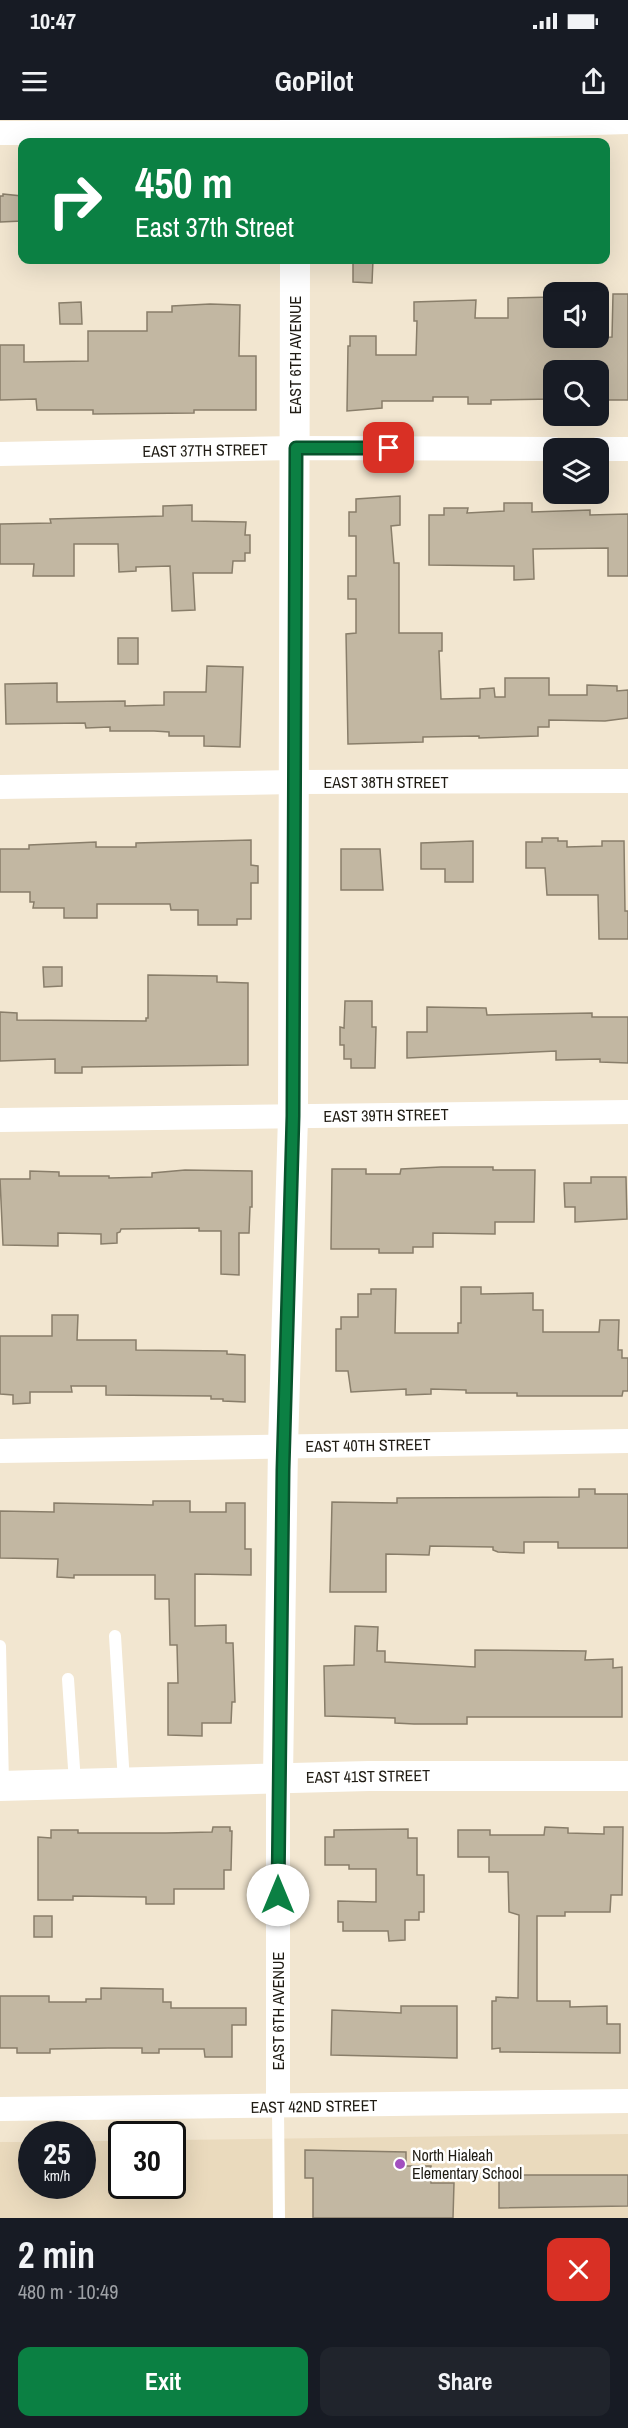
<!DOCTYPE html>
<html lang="en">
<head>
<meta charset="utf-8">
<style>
  :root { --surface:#171b24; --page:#20242c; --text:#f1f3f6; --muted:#9ea1a6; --accent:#0b8043 }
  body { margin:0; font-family:"Archivo Narrow",sans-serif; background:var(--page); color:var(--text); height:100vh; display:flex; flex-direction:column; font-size:22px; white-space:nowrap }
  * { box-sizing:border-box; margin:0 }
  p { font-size:20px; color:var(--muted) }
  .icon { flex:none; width:33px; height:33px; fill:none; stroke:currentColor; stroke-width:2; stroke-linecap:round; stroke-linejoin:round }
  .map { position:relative; height:2098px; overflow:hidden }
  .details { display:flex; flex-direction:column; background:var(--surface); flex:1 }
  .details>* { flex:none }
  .guide { position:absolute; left:18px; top:18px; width:592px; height:126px; border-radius:12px; box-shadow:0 6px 24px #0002; background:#0b8043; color:#fff; overflow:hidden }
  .tools { position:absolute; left:543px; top:162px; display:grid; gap:12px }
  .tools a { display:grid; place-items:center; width:66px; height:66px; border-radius:12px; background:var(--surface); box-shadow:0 6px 24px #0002; font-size:30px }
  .speed { position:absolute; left:18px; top:2001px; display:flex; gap:12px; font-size:30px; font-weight:700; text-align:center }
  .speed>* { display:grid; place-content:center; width:78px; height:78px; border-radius:50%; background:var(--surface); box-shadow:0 6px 24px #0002; line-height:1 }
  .speed small { font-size:15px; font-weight:400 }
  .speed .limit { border:3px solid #111; border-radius:9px; background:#fff; color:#111 }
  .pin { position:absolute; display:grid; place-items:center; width:51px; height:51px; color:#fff; margin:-26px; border-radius:12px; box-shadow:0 3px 9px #0006 }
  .me { position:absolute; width:66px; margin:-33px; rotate:0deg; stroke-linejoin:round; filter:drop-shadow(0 0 4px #0008) }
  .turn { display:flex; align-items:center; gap:21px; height:126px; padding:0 18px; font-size:27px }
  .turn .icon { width:78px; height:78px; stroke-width:2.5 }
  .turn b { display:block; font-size:42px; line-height:51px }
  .round { display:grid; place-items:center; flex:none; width:63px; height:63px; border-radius:12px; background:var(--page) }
  .overview { display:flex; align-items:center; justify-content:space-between; height:102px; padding:0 18px }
  h1 { font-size:36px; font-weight:700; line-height:45px }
  .button { display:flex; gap:12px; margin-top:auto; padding:12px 18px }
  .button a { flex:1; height:69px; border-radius:12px; background:var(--accent); color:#fff; font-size:24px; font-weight:700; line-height:69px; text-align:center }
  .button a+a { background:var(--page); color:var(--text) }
  .status { display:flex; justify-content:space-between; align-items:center; height:42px; padding:0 30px; background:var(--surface); direction:ltr }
  .status svg { height:16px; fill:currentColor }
  header { display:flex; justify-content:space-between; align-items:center; height:78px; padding:0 18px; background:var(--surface); font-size:27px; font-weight:700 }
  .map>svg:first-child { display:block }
</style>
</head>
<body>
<div class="status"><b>10:47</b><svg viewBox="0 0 49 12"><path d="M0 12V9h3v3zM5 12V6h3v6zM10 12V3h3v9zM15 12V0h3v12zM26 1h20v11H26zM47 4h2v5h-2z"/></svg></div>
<header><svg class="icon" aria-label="menu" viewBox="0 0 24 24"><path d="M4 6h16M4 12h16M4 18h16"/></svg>GoPilot<svg class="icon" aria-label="share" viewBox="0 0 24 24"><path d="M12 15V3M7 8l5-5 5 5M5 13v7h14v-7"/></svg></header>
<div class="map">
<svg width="628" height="2098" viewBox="0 0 628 2098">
  <rect width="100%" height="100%" fill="#f2e6d0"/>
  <path fill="#eadabd" d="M628,2014V2098H0V2022H31L32,2066H82L83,2021H121L122,2066H172L173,2020Z"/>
  <g fill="#c2b7a2" stroke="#897e6a" stroke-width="1.5">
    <path d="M3,74L22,76V101L0,102V76H3Z"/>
    <path d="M353,140H373L372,163L353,162Z"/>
    <path d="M613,174H628V280H598V250H554V279L491,280V284H468V277H433V281H382V288L347,291L348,226H350V216H376V235H416L417,201H414V182L476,180L475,198H508V178L554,177V218L612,217Z"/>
    <path d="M81,182L82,204H60L59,183Z"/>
    <path d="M210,184L240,185L239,236H256V290H194V293L93,294V290H37L36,279L0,280V225H24V242L88,241V211H147V192H172V186Z"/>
    <path d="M400,376V405L391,406L394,443H399V513H442V531H439L441,579L480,578V569L494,568L495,577H505V558H549V575H587V565L617,566V571L628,570V598L605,601L549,600V607H538V616L479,618V616L423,617V622L348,624L346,514L356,513V479H348V456H356V416H349V392H356V379Z"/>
    <path d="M504,383H532V392L590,390V395L628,394V456H608V428L533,429L534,459L514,460V446L429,445V395H444V388H468L467,393L504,391Z"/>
    <path d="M192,385V401L246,402L245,415H250V433H245V441H233L232,453H193L195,490L172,491L170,446L136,447V451L119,452L118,424H74V456H33L34,444H0V404L51,403L50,399L163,396V386Z"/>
    <rect x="118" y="518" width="20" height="26"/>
    <path d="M207,546L243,547L240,627L204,626V616H169V612L154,611H110V607L86,608L85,603L6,604L5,564L57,563V582L125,581V586L164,585V572H206Z"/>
    <path d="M542,718H558V721H567V727L602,726V721H624L625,791H628V819H599L598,775H547L545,748H526V722H542Z"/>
    <path d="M251,720V745L258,746V763H251V799H237V805H198V790H171L170,784H97V798H64V788H33L34,782H30V772H0V729H29V725L96,722V727H136V723Z"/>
    <path d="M473,721V762H445V749H421V723Z"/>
    <path d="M341,729H380L383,770H341Z"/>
    <path d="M43,847H62V866L44,867Z"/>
    <path d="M148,855L217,856V862L248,863V945L82,947V953H55V939L0,941V892L17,893V900L146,901V898H148Z"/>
    <path d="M345,881H372V907H376L375,948H351V939H344V925H340V907L344,908Z"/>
    <path d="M427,887L486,888L487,895L592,893V897H628V943L600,942V939L556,940V931L407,938V912H427Z"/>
    <path d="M441,1047H493V1050H535L534,1102H495V1114L433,1113V1127H413V1133H379V1129H331L332,1049H366V1054H400L401,1049Z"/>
    <path d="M185,1050L252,1051V1087H250L249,1113H239V1155L221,1154V1111H199V1108L121,1109L120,1112L117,1113V1123L101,1124V1114L58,1113V1126L3,1125L0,1059H30V1051L59,1052V1056H109V1058L152,1057V1053Z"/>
    <path d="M591,1057H626L627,1099L575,1102V1087H565L564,1063H591Z"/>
    <path d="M461,1167H481V1174L533,1173V1190H543V1212H599L600,1200H619L618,1230H622V1238H628V1271H623L622,1276H517V1273H466V1270L431,1269V1274L406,1275V1269L351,1272L348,1251H336V1209H341V1197H358V1174H371V1169H396L395,1213H458V1203H461Z"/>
    <path d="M52,1195H78L77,1220H136V1230L227,1231V1234L245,1235V1282L223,1281V1279H211V1276L106,1275V1266H71L72,1272H30V1283L13,1284V1275L0,1274V1216H52Z"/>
    <path d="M579,1369H595V1374H628V1428H558V1422H524V1433L498,1432L493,1430V1427L430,1426L429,1435L386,1434V1472H330L332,1382L397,1383V1378L579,1377Z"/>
    <path d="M153,1381H190V1392H226V1383H245V1429H251V1455L195,1454V1506L226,1505V1523H233L235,1582H232L231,1603H202V1616L168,1615V1563H178L177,1525H170L169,1479H155V1455H74V1458L57,1457L58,1439L0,1438V1391L54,1392V1383L153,1385Z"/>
    <path d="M355,1506L378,1507L377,1531H385V1542L475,1547V1530L586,1531L585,1540L613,1539V1548L622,1547V1597H467V1604H414L395,1603V1598L325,1596L324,1546L354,1545Z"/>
    <path d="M213,1707H230V1711H232L231,1750H224V1769H174V1784H146V1777L73,1776V1780H38V1717L51,1718V1710H78V1713H166L212,1712Z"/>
    <path d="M545,1707L568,1708V1713L604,1714V1707H623L622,1775H611L610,1792H565V1796H537V1881H570V1887L607,1886V1904H620V1933L500,1932V1928L492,1929V1881H496V1877L518,1878L519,1795L509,1792L508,1752H489V1737H458V1710H490V1715H544Z"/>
    <path d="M408,1709V1718H417V1755H424V1792H419V1800H405V1820L389,1821L388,1811H343V1802H338V1781L376,1782V1749H349V1745H325V1717H334V1710Z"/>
    <rect x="34" y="1796" width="18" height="21"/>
    <path d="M101,1868L163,1869V1882H171V1888H246V1905H232V1937H205L204,1929H159V1933H142V1928H108L50,1929V1933H17V1928H0V1876H49V1882H86V1879H101Z"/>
    <path d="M401,1886H457V1938L331,1935L332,1890L401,1893Z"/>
    <path d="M305,2030L406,2032V2046H431V2063H454L453,2098H313V2058H305Z"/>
    <path d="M499,2055H628V2086L499,2088Z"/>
  </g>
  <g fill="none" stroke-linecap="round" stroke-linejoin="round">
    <g stroke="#fff" stroke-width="12">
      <path d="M115,1516L124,1662"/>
      <path d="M0,1526L3,1665"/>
      <path d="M68,1559L75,1663"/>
      <path d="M278,1986L279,2098"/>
    </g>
    <g stroke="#fff" stroke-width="24">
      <path d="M0,13L295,12L628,2"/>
      <path d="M598,329H628"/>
      <path d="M0,334L296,328L554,329"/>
      <path d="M0,667L295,662L628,661"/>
      <path d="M0,1000L628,992"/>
      <path d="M0,1331L628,1321"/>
      <path d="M278,1986V1657"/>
      <path d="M0,1989L628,1981"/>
    </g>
    <g stroke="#fff" stroke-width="30">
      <path d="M295,22V0"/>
      <path d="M278,1657L283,1326L293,997L295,140"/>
      <path d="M0,1666L369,1656H628"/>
    </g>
  </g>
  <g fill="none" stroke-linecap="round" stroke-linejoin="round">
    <defs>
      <path id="route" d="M278,1775L283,1350L293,996L296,328H389"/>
    </defs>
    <use href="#route" stroke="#07532c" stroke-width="15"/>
    <use href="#route" stroke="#0b8043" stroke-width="10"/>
  </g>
  <circle fill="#a24fbf" stroke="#fff" stroke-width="2" cx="400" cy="2044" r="6"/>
  <g text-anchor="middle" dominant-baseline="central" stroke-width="5" stroke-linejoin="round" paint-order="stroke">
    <g font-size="16" fill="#201c14" stroke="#fff">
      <text transform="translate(295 235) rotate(-90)">EAST 6TH AVENUE</text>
      <text transform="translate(205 330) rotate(-1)">EAST 37TH STREET</text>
      <text x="386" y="662">EAST 38TH STREET</text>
      <text transform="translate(386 995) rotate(-1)">EAST 39TH STREET</text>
      <text transform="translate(368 1325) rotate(-1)">EAST 40TH STREET</text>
      <text transform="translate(368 1656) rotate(-1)">EAST 41ST STREET</text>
      <text transform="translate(278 1891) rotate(-90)">EAST 6TH AVENUE</text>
      <text transform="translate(314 1986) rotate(-1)">EAST 42ND STREET</text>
    </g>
    <g font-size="16" fill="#201c14" stroke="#fff" text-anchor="start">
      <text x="412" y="2035">North Hialeah<tspan x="412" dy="18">Elementary School</tspan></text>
    </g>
  </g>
</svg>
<div class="tools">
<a><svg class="icon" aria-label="sound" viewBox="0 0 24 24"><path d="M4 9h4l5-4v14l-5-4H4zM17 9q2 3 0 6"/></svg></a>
<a><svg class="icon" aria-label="search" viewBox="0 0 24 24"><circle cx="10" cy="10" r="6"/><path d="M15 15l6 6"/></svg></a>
<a><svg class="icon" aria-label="layers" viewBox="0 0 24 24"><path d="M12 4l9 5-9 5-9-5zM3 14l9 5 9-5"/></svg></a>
</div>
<div class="speed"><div>25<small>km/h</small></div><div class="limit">30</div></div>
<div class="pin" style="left:389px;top:328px;background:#d93025"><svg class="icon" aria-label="arrive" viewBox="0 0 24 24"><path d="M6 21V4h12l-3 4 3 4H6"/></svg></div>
<svg class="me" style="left:278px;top:1775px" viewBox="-20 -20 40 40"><circle r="19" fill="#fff"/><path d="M0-13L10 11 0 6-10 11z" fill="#0b8043"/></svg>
<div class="guide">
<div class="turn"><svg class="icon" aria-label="right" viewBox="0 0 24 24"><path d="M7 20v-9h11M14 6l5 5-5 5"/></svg><div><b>450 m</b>East 37th Street</div></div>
</div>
</div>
<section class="details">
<div class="overview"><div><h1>2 min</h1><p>480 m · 10:49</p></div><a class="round" style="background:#d93025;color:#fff"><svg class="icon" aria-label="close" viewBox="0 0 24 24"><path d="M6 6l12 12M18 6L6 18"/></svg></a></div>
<div class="button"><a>Exit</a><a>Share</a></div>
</section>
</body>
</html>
